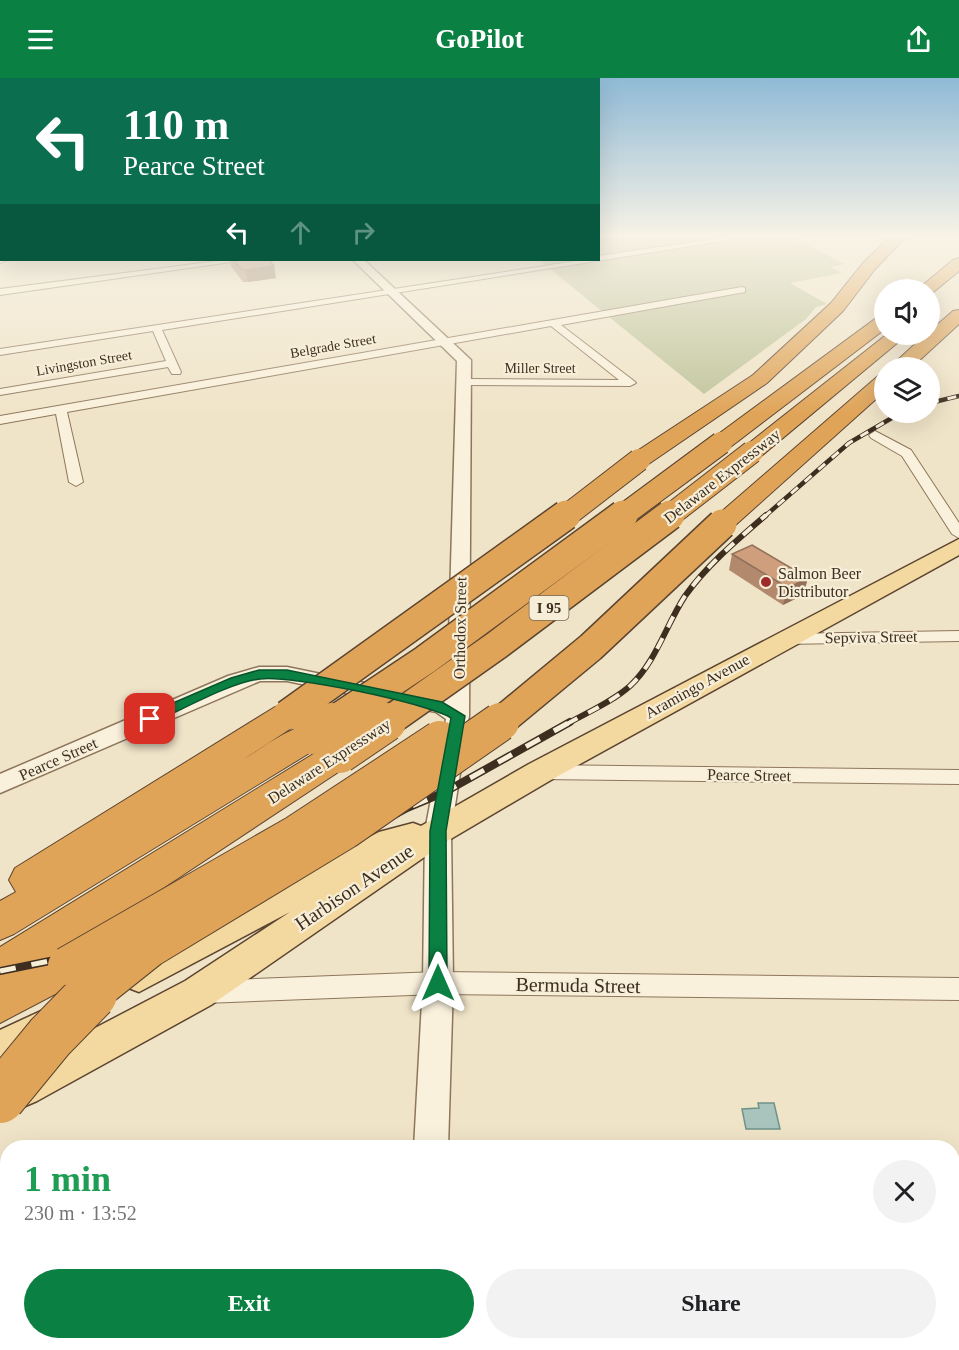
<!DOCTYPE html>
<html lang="en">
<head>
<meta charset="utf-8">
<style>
  :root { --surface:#fff; --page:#f2f2f2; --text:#202124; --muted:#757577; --accent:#0b8043 }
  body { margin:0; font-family:"Times New Roman",serif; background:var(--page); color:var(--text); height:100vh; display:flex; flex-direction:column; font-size:22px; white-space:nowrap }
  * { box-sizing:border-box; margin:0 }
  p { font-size:20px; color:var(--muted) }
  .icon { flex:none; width:33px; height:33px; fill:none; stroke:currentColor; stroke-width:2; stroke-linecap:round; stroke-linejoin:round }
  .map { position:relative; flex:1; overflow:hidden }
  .panel { position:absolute; left:0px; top:1062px; width:960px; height:210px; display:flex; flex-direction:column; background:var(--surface); border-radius:24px 24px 0 0; box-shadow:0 6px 24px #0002 }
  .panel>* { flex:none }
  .top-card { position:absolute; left:0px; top:0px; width:600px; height:183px; box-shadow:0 6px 24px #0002; background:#0b6e4f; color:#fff; overflow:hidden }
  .controls { position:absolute; left:874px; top:201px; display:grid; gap:12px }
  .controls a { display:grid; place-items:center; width:66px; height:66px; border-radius:50%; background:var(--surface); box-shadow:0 6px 24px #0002; font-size:30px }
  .pin { position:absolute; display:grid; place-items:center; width:51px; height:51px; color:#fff; margin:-26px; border-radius:12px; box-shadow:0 3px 9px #0006 }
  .me { position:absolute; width:66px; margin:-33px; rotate:0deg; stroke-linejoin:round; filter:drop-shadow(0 0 4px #0008) }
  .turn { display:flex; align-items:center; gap:21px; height:126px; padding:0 24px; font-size:27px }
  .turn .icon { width:78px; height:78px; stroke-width:2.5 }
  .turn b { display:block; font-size:42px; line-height:51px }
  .lanes { display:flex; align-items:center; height:57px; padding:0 24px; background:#0003; justify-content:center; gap:30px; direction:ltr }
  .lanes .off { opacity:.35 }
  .round { display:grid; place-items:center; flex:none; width:63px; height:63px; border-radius:32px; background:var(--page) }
  .overview { display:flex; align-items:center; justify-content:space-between; height:102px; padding:0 24px }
  h1 { font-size:36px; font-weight:800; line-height:45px; color:#1e9e55 }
  .action { display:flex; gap:12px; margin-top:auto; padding:12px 24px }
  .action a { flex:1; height:69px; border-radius:36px; background:var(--accent); color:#fff; font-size:24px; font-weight:800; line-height:69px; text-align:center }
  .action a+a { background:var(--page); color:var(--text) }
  header { display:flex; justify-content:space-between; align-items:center; height:78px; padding:0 24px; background:var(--accent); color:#fff; font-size:27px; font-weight:800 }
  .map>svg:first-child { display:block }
</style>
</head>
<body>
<header><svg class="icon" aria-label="menu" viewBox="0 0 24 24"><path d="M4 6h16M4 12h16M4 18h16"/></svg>GoPilot<svg class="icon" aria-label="share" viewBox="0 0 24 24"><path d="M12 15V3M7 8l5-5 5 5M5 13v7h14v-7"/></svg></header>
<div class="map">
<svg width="959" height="1272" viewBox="0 0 959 1272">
  <rect width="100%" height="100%" fill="#f0e4c8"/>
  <path fill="#bfc49a" d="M599,159H713C729,168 766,155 786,159C806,163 827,178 845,186L831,189L842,195L790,205L827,226L816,229L806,241L704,316L539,182H598Z"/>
  <path fill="#a9c4bc" stroke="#6f938a" stroke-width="1.5" d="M758,1025H774L780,1051H746L742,1031L759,1030Z"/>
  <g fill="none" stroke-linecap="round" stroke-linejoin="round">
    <defs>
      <g id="minor">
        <path d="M728,159H748L162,252L181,294L180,296H172L168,289L0,317V311L166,283L153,253L0,277V271L583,182H598V178Z"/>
        <path d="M0,179L2,182H8L0,185Z"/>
        <path d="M225,182H245L0,217V211Z"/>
        <path d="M742,209L745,210V214L561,247L634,303L636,305L630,308L465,307L459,304L465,301L619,302L551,248L67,334L83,404L76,408L69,404L56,336L0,346V338Z"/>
        <path d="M875,353L911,372L959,445V460L952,456L902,378L871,360L869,357Z"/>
        <path d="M959,553V563L784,566L776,561L784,556Z"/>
        <path d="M541,687L959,692V706L541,701L534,699L531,694L534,689Z"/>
        <path d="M438,894L959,900V922L438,916L205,925L197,922L193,914L197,906L205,903Z"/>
        <rect x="0" y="1220" width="8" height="30"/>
        <path d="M952,1228L959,1229V1259L952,1258Z"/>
      </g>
      <g id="tertiary">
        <path d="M353,182H364L471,282L469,638L451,753L453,905L448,1070H414L423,905L425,753L446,641L436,634L287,603H260L0,715V696L228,598L259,589H287L447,622L457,283Z"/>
        <path d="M405,1264H443V1272H403Z"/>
      </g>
      <g id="primary">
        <path d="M959,461V477L551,702L449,762L211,927L37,1023L23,1029L9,1023L3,1009L9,995L185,903L290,834L139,914L126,909L120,897L126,885L379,754L413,745L421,748L529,686Z"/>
        <path d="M43,932L57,937L62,950L57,963L0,992V952Z"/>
      </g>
      <g id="motorway">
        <path d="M890,159H906L875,191L843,233L767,305L647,387H631L627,382L631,377L753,297L831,225L863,185Z"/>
        <path d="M959,180V193L931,216L930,212H917L953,182Z"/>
        <path d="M959,232V246L911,290H889L926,256H930V253L953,233Z"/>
        <path d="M885,237V251L729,370H713L710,365L713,360L879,238Z"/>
        <path d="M886,257L897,256L902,261L760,379H744L740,374L744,369Z"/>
        <path d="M885,296V313L731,451L722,454L713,451L709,446L713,441L878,298Z"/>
        <path d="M287,626L299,629L304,637L299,645L244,681C267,668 297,641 324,648L329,657L324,666L14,856L0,862V823L16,814L9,802L15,790L275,629Z"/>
        <path d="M340,663L352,667L357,676L352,685L71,871L82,874L88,888L82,902L0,945V869L328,667Z"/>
      </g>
    </defs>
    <use href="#minor" stroke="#8d765c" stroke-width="2"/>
    <use href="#tertiary" stroke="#8d765c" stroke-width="3"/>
    <use href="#primary" stroke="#5b4430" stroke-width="3"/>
    <use href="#motorway" stroke="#5b4430" stroke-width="2"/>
    <use href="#minor" fill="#faf1dc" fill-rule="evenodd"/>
    <use href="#tertiary" fill="#faf1dc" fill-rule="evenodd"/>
    <use href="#primary" fill="#f3d9a0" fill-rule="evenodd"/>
    <use href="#motorway" fill="#e0a458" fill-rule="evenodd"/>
    <defs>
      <g id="rail-far2">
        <path d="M930,325L959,318"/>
        <path d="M764,439L849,365L902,334"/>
      </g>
      <path id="rail-far1" d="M567,646C588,634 612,624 630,608C656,584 666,547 685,518C707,487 737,462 766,437"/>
      <path id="rail" d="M0,893L114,870L215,835L407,730L445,714L570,644"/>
    </defs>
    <use href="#rail-far2" stroke="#3d2e20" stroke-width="4.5"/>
    <use href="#rail-far1" stroke="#3d2e20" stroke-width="6"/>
    <use href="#rail" stroke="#3d2e20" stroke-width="8"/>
    <use href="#rail-far2" stroke="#f7eed8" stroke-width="3" stroke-dasharray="9" stroke-linecap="butt"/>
    <use href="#rail-far1" stroke="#f7eed8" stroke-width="4" stroke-dasharray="12" stroke-linecap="butt"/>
    <use href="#rail" stroke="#f7eed8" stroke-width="5" stroke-dasharray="16" stroke-linecap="butt"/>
    <defs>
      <g id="motorway-bridge-far3">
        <path d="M565,439L639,382"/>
        <path d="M621,439L721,365"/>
        <path d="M668,439L752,374"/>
      </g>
      <g id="motorway-bridge-far2">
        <path d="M287,637L566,437"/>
        <path d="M329,646L425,582L623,437"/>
        <path d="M385,646L497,567L670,437"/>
        <path d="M498,646L591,569L722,446"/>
      </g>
      <g id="motorway-bridge-far1">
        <path d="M312,657L331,644"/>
        <path d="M340,676L387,644"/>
        <path d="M67,888L297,756L440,662"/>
        <path d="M91,917L150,870L345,752L500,644"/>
      </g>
      <path id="motorway-bridge" d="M0,1020L50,959L92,916"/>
    </defs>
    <use href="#motorway-bridge-far3" stroke="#5b4430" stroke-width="24" stroke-linecap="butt"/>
    <use href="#motorway-bridge-far2" stroke="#5b4430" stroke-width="32" stroke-linecap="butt"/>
    <use href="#motorway-bridge-far1" stroke="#5b4430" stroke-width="40" stroke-linecap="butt"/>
    <use href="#motorway-bridge" stroke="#5b4430" stroke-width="52" stroke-linecap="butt"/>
    <use href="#motorway-bridge-far3" stroke="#e0a458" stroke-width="22"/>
    <use href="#motorway-bridge-far2" stroke="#e0a458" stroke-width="29"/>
    <use href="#motorway-bridge-far1" stroke="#e0a458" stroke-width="38"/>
    <use href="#motorway-bridge" stroke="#e0a458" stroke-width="50"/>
  </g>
  <g fill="#b2896c">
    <path d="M230,182H269L276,200L248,204H243L231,188Z"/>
    <path d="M732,476L808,500L803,517L783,527L729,492Z"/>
  </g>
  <g fill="#916f58">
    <path d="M274,188L276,200L248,204L246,192Z"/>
    <path d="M808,500L803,517L783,527L788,510Z"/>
  </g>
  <g fill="#cf9f7d" stroke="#916f58" stroke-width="1.5">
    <path d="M233,182H269L274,188L246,192L241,191Z"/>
    <path d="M752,467L808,500L788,510L732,476Z"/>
  </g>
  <linearGradient id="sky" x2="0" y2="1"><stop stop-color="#8fbad6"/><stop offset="0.47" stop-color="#f8f3e6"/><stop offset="1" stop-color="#f8f3e6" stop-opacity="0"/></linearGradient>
  <rect width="959" height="337" fill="url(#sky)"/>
  <path fill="#0b8043" stroke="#07532c" stroke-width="1.5" d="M259,592H287L442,624L465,638L446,753L447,905L444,911L438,914L431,911L429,905L430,753L451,640C424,624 292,597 260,601C231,604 182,632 154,644H145L143,641L145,637L231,600Z"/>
  <circle fill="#9e2a2b" stroke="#f7eed8" stroke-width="2" cx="766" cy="504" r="6"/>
  <g text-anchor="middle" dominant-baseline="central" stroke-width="4.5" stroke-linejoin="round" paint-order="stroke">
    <g font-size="14" fill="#3d2e20" stroke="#f7eed8">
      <text transform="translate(333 268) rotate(-10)">Belgrade Street</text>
      <text transform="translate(84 285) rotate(-10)">Livingston Street</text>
      <text x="540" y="290">Miller Street</text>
    </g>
    <rect fill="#f7eed8" stroke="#756857" stroke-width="1.5" x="529.5" y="518" width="39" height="24" rx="4.5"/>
    <g font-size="15" font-weight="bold" fill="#3d2e20">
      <text x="549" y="530">I 95</text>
    </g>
    <g font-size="16" fill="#3d2e20" stroke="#f7eed8">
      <text transform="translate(722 398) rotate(-38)">Delaware Expressway</text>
      <text transform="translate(460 550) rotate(-89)">Orthodox Street</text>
      <text transform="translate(871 559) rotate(-1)">Sepviva Street</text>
      <text transform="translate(697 608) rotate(-29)">Aramingo Avenue</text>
      <text transform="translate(58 681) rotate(-24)">Pearce Street</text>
      <text transform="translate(329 683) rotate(-33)">Delaware Expressway</text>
      <text transform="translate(749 697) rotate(1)">Pearce Street</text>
    </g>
    <g font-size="16" fill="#3d2e20" stroke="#f7eed8" text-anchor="start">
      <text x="778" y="495">Salmon Beer<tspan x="778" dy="18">Distributor</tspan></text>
    </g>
    <g font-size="20" fill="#3d2e20" stroke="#f7eed8">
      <text transform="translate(354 809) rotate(-34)">Harbison Avenue</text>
      <text transform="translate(578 907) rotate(1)">Bermuda Street</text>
    </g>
  </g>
</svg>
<div class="controls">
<a><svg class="icon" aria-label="sound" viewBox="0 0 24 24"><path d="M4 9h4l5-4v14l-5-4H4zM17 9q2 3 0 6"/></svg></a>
<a><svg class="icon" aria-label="layers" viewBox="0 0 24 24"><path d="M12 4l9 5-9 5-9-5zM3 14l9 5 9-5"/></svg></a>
</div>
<div class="pin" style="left:150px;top:641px;background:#d93025"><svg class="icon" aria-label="arrive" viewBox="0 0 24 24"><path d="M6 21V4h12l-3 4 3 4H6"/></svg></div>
<svg class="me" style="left:438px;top:905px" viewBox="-20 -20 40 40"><path d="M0-17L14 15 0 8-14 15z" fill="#0b8043" stroke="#fff" stroke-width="4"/></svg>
<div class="top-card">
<div class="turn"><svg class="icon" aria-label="left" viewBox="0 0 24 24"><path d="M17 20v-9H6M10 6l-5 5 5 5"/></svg><div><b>110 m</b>Pearce Street</div></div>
<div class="lanes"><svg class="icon" aria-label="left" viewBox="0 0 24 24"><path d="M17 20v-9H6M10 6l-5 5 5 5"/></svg><svg class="icon off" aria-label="ahead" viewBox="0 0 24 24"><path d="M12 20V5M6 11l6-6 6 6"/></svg><svg class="icon off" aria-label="right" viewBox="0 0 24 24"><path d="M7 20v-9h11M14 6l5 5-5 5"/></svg></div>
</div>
<section class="panel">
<div class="overview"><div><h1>1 min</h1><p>230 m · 13:52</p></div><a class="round"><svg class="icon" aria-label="close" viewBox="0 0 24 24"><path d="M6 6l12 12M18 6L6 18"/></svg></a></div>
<div class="action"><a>Exit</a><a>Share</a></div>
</section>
</div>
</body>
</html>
